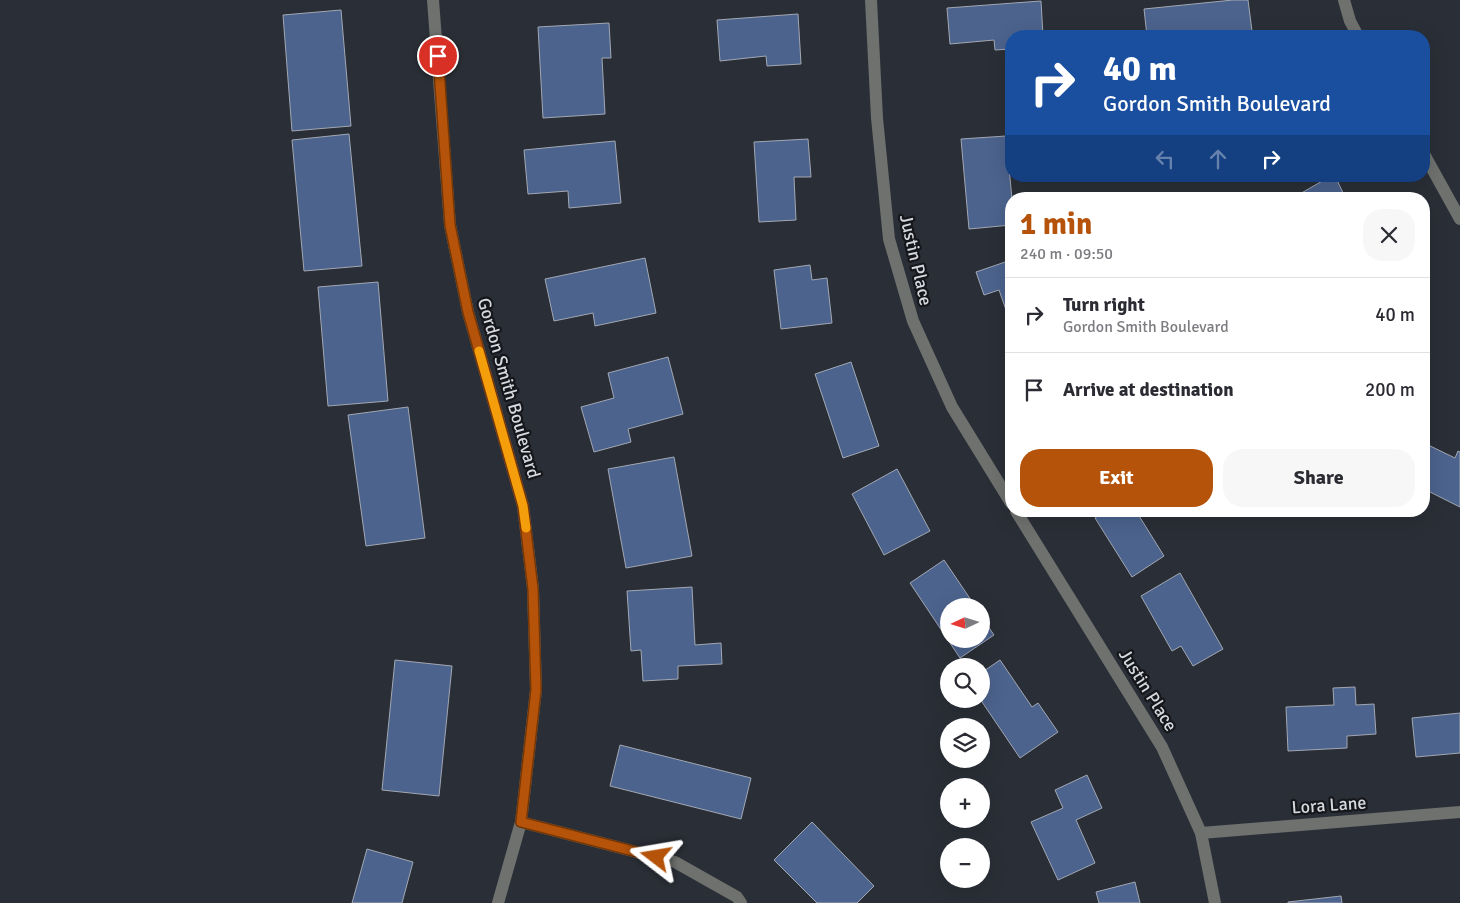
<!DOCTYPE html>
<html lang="en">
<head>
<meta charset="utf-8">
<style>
  :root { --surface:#fff; --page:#f7f7f7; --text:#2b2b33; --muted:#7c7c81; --line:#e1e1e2; --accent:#b45309 }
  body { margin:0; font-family:Signika,sans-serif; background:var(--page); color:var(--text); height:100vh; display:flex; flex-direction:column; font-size:19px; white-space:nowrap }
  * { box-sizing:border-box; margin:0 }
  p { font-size:16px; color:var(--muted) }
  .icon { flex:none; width:28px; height:28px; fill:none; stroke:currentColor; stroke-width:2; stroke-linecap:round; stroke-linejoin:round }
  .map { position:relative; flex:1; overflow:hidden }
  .panel { position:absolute; left:1005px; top:192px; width:425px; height:325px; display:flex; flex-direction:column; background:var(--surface); border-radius:20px; box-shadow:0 5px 20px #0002 }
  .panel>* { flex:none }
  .banner { position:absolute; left:1005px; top:30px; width:425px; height:152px; border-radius:20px; box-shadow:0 5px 20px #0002; background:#1a4fa0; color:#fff; overflow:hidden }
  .needle { width:32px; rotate:266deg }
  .tools { position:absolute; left:940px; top:598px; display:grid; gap:10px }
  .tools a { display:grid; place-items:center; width:50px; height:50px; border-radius:50%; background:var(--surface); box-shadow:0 5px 20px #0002; font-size:25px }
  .pin { position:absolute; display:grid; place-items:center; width:42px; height:42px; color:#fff; margin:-21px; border:2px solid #fff; border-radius:50%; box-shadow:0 1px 5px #0007 }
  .me { position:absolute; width:55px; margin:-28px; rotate:284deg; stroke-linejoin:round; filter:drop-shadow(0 0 4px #0008) }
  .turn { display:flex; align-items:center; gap:18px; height:105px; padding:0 15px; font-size:22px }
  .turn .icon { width:65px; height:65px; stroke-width:2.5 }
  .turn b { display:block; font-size:35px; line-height:42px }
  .lanes { display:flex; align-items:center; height:48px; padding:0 15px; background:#0003; justify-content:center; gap:25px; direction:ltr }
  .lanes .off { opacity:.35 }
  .round { display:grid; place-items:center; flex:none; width:52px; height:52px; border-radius:20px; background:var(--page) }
  .summary { display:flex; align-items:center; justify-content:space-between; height:85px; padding:0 15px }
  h1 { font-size:30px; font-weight:800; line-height:38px; color:var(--accent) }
  .button { display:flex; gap:10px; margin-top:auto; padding:10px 15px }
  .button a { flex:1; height:58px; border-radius:20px; background:var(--accent); color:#fff; font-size:20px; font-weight:800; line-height:58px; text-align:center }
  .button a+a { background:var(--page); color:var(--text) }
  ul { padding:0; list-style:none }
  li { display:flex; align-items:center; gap:15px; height:75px; padding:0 15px; border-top:1px solid var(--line) }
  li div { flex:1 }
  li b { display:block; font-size:19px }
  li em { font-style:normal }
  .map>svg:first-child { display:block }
</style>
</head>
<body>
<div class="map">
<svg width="1460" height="903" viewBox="0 0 1460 903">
  <rect width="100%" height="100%" fill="#2a2f37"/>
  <g fill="#4c638d" stroke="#a2a8b3">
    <path d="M1233,0H1248L1252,31L1201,36H1147L1144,9Z"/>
    <path d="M1041,1L1043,36H1011V49L995,50L994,40L950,44L947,8Z"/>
    <path d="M341,10L351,126L292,131L283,15Z"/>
    <path d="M798,14L801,64L767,66L766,56L720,61L717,20Z"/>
    <path d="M609,23L611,58H602L605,114L543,118L538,27Z"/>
    <path d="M349,134L362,266L304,271L292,140Z"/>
    <path d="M1006,136L1012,199L1011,225L969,229L961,139Z"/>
    <path d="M808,139L811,177H794L796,220L759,222L754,142Z"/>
    <path d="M615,141L621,203L569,208L568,191L528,194L524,150Z"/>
    <path d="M1331,176H1335L1346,199H1291Z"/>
    <path d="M645,258L656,313L595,326L593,313L554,321L545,279Z"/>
    <path d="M1011,260V324L999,290L984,295L976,272Z"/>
    <path d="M810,265L812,280L827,278L832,323L781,329L774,270Z"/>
    <path d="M378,282L388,401L328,406L318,287Z"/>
    <path d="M668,357L683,414L628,429L631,442L594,452L581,407L614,398L608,373Z"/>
    <path d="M851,362L879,446L843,458L815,374Z"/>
    <path d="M408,407L425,538L366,546L348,415Z"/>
    <path d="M1424,443L1455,458L1458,451L1460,452V507L1424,489Z"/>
    <path d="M674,457L692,556L626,568L608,469Z"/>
    <path d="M897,469L930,531L884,555L852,494Z"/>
    <path d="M1105,511H1136L1164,556L1132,577L1095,518Z"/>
    <path d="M944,560L975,606H949V639H981V616L994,635L960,658L910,583Z"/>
    <path d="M1180,573L1223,649L1193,666L1181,646L1172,651L1141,596Z"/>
    <path d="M692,587L695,645L721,643L722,664L678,666V679L643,681L641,650L631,651L627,591Z"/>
    <path d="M395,660L452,666L439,796L382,790Z"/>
    <path d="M1000,660L1032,707L1038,703L1058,732L1020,758L980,699L981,673Z"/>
    <path d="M1355,687L1356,705L1374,704L1376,734L1347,736V748L1288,751L1286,707L1334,705L1333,688Z"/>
    <path d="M1460,713V753L1416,757L1412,718Z"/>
    <path d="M620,745L751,778L741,819L610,786Z"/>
    <path d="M1087,775L1102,808L1076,820L1095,863L1058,880L1031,822L1063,808L1055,790Z"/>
    <path d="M812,822L874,886L857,903H817L774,860Z"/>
    <path d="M367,849L413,862L402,903H352Z"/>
    <path d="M1135,882L1140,903H1099L1096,892Z"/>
    <path d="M1341,896L1342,903H1288V902Z"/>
  </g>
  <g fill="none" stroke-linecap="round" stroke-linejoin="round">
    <g stroke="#6e716d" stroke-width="12">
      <path d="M433,0L450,225L468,312L523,506L533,589L536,690L521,822L498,903"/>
      <path d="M871,0L877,118L889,239L913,321L952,407L1011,503"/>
      <path d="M1344,0L1350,21L1358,36"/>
      <path d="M1424,154L1460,219"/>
      <path d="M1016,511L1162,747L1201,833L1215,903"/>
      <path d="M521,822L675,862L737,897L741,903"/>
      <path d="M1201,833L1460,812"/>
    </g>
  </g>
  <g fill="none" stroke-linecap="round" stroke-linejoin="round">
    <defs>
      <path id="route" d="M438,56L450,225L468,312L523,506L533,589L536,690L521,822L656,857"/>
    </defs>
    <use href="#route" stroke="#753606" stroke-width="12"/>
    <use href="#route" stroke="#b45309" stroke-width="9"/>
    <path stroke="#f59e0b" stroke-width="9" d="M479,351L523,506L526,528"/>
  </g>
  <g text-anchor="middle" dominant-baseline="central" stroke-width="4.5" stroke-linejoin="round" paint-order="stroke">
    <g font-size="18" fill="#d6d9df" stroke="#15171b">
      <text transform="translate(916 260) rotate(77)">Justin Place</text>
      <text transform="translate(509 388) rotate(74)">Gordon Smith Boulevard</text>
      <text transform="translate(1148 690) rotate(58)">Justin Place</text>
      <text transform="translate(1329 805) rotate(-4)">Lora Lane</text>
    </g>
  </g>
</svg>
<div class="tools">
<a><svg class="needle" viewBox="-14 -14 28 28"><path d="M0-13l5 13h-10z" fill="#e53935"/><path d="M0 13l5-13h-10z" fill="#7c7c81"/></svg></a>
<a><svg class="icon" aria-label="search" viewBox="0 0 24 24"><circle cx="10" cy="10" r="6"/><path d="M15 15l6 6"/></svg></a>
<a><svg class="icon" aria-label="layers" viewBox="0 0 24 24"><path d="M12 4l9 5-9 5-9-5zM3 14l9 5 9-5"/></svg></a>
<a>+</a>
<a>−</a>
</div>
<div class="pin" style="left:438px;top:56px;background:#d93025"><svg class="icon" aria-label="arrive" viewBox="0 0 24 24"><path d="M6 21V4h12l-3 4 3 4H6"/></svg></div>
<svg class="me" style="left:656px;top:857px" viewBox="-20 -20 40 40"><path d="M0-17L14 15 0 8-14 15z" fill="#b45309" stroke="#fff" stroke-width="4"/></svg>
<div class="banner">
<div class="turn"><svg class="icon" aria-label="right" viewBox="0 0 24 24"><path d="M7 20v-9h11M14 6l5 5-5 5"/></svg><div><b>40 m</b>Gordon Smith Boulevard</div></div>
<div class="lanes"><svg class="icon off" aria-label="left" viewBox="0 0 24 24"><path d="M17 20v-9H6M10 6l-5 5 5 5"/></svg><svg class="icon off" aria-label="ahead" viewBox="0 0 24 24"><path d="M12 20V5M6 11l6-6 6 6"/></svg><svg class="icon" aria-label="right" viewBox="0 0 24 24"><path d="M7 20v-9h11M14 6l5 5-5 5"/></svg></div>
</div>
<section class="panel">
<div class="summary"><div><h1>1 min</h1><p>240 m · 09:50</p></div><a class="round"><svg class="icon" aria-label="close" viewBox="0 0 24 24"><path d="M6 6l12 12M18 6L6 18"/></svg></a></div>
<ul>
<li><svg class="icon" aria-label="right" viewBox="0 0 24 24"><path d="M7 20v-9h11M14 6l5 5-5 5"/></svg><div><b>Turn right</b><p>Gordon Smith Boulevard</p></div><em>40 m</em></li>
<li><svg class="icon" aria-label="arrive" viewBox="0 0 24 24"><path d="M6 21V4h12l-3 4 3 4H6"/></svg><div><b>Arrive at destination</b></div><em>200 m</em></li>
</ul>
<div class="button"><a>Exit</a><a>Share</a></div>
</section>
</div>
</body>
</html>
